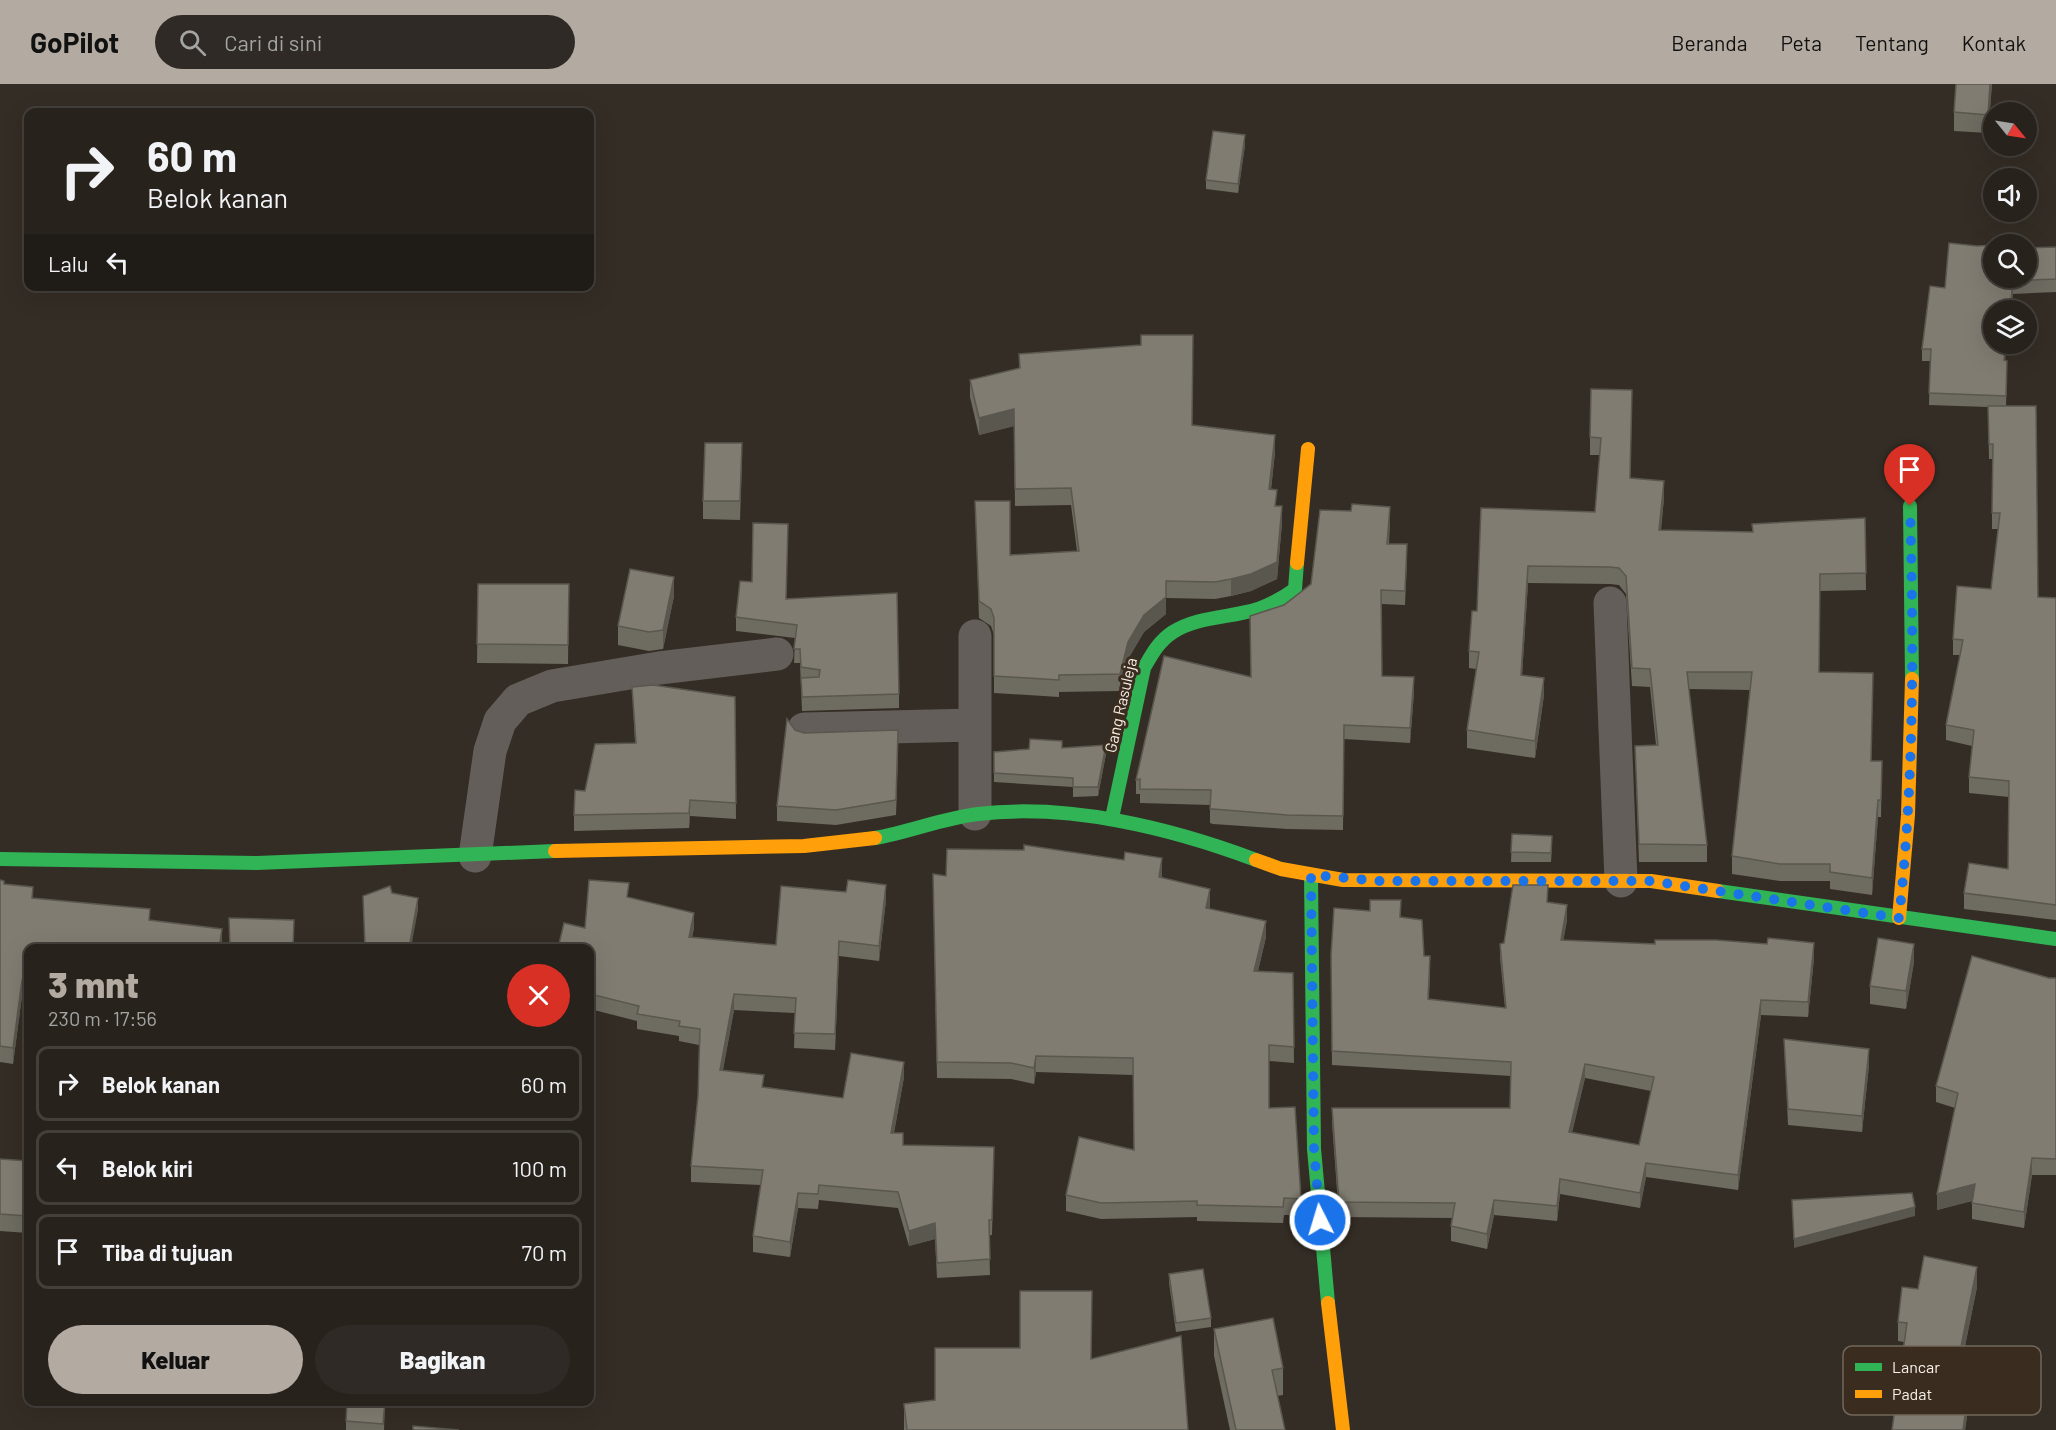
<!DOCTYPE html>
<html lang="id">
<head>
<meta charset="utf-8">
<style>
  :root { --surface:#27221c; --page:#2f2a25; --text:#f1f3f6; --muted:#a4a4a3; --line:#433f3b; --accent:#b3aba2 }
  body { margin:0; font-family:Barlow,sans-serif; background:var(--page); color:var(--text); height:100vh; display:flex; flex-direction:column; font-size:22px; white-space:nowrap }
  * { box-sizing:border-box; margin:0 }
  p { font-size:20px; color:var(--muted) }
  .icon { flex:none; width:33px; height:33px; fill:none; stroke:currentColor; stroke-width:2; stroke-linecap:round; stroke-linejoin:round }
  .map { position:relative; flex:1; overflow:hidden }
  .side { position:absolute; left:24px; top:860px; width:570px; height:462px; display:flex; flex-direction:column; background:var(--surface); border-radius:12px; box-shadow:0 6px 24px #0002,0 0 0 2px var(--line) }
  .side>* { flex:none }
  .guide { position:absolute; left:24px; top:24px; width:570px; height:183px; border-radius:12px; box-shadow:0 6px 24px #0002,0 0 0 2px var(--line); background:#27221c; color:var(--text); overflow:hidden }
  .needle { width:39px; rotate:120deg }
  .buttons { position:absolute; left:1983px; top:18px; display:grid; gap:12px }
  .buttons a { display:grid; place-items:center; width:54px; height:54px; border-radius:50%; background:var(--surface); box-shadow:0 6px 24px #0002,0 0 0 2px var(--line); font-size:30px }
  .pin { position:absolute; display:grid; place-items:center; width:51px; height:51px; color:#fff; margin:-62px -26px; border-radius:50% 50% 50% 0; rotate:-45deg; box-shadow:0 0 6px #0007 }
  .pin .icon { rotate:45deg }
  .me { position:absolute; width:66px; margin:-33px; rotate:355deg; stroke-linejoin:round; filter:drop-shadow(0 0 4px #0008) }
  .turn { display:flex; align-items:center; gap:21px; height:126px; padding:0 24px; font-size:27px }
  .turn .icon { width:78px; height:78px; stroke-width:2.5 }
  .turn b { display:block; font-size:42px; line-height:51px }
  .then { display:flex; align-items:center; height:57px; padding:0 24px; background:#0003; gap:12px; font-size:22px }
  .round { display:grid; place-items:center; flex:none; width:63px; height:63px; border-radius:32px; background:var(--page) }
  .head { display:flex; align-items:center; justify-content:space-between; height:102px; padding:0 24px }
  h1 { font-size:36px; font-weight:800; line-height:45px; color:var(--accent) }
  .cta { display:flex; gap:12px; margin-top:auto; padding:12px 24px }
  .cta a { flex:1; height:69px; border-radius:36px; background:var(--accent); color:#111; font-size:24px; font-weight:800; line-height:69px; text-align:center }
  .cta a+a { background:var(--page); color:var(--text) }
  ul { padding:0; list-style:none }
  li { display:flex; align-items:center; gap:18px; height:75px; margin:0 12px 9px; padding:0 12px; border:3px solid var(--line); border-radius:12px }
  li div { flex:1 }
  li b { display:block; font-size:22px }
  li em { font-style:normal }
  header { display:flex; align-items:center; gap:36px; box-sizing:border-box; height:84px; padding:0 30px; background:var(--accent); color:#111 }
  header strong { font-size:28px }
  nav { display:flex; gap:33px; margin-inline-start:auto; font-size:21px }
  .search { width:420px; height:54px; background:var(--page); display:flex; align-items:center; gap:15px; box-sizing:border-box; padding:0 21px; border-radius:33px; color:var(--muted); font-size:22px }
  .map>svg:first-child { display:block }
</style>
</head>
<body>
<header>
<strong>GoPilot</strong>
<div class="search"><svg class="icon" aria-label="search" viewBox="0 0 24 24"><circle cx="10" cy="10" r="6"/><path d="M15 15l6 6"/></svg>Cari di sini</div>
<nav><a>Beranda</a><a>Peta</a><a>Tentang</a><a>Kontak</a></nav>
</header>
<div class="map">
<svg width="2056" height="1346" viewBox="0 0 2056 1346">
  <rect width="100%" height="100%" fill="#342d25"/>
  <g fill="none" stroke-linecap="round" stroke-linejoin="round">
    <g stroke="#645e5b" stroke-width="33">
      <path d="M1610,519L1621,797"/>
      <path d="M975,552V730"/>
      <path d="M804,645L974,641"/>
      <path d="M475,772L490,667L500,637L518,616L552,602L659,584L777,570"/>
    </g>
    <g stroke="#30b455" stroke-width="14">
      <path d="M1910,422L1912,595"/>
      <path d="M1112,734L1144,584C1152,570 1159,557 1173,548C1198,532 1230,534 1258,525C1272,520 1283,514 1295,505L1297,479"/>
      <path d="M875,754C910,748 943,734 978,730C1069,719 1171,744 1256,776"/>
      <path d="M0,775L257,779L555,767"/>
      <path d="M1311,791L1314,1065L1328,1219"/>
      <path d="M1718,807L2056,855"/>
    </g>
    <g stroke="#ff9f0a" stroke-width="14">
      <path d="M1297,479L1308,365"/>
      <path d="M555,767L804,762L875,754"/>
      <path d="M1256,776L1281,785L1343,796L1651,797L1718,807"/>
      <path d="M1899,834L1908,731L1912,595"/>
      <path d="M1328,1219L1343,1346"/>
    </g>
  </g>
  <g fill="#6e6b61" fill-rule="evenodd">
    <path d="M1992,0L1988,49L1954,47V28Z"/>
    <path d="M1245,61L1238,109L1206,105V96Z"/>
    <path d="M2056,163V208L2013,210L2011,226H1994L2007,289L2006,322L2038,513L2056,514V836L1964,825V809L2008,785L2009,713L1969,709V693L1972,662L1946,656V641L1960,571H1953V555L1991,505L1998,445H1992V375H1989L1988,323L1929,321L1930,277H1922V265L1945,204L1994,194Z"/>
    <path d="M1019,270L1192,341L1275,368L1271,406L1282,439L1277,495L1251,507L1231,512L1215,515L1166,514V530L1144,548L1128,575L1120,607L1059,608V613L994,609V551L991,542L979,534L975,417L1010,471L1077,467L1071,421L1015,422L1014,342L979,351L970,313V296L1019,284Z"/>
    <path d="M1632,323L1630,394L1664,414L1661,446L1752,448L1865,434L1866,506L1820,507L1819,588L1872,677H1882L1881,733H1878L1872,811L1830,805V797H1780L1732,790V772L1750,606L1689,605L1707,761V778H1639L1635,662L1656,661L1650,603L1632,602L1626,510L1619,501L1610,500L1528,499L1522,591L1544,611L1535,674L1467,664V646L1476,585L1469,584V567L1477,527L1481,424L1595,428L1600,371H1590V353Z"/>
    <path d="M742,377L740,436L703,435V417Z"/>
    <path d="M1390,437L1389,460L1407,475L1405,521L1381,520L1382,592L1414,608L1410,659L1344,655L1343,746L1287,745L1213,740L1210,739V721L1140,719V710H1136V696L1251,593L1284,521Z"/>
    <path d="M752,498L786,515L899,610V624L802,627L800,579H794L795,554L736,547V533Z"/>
    <path d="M478,500H569L568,580L477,579Z"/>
    <path d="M674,512L663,565L649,567L618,561V542Z"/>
    <path d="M632,603L735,613L736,735L690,732L689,744L574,747V731L585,707L635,659Z"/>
    <path d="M795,646L804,649L898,662L896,731L836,741L777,737V722Z"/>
    <path d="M1062,664L1106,670L1098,712L1073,713V703L994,698V668Z"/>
    <path d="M1512,750L1552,762L1551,778H1511Z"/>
    <path d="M933,790L946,792L1162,790V793L1210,822L1209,824L1266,853L1258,887L1293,889L1294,979L1269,977V1024L1301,1115V1131H1284L1283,1139L1197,1137V1133L1101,1135L1066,1127V1111L1134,1066L1133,991L1036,988L1034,1000L1011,995L937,994Z"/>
    <path d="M0,796L4,800L33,814L150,836L222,861L28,864V913L22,912L13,980L0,978Z"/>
    <path d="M629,813L694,844L692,853L776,861L886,816L879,877L839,872L835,966L794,964L795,929L734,926L723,986L764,1003L843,1014L904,993L894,1049L903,1061L994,1063L992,1151H989L990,1191L937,1194L935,1155L909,1162L898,1124L819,1116L818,1125L798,1124L790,1173L753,1168V1152L761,1101L691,1098V1082L698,1012L699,961L679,957V952L637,945V937L590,925V864L585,844Z"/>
    <path d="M1548,818L1567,836L1563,856L1814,874L1808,933L1761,931L1738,1106L1646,1093L1640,1124L1560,1110L1557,1137L1494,1131L1487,1165L1451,1157V1142L1452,1134L1339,1133L1332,1039V1024H1510L1511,992L1332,981L1331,871L1401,833L1424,872L1430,887L1429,915L1505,924L1500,874V860L1504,859ZM1585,994L1651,1007L1639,1061L1572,1048Z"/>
    <path d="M1914,878L1906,925L1870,920V902Z"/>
    <path d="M2049,894H2056V1091H2032L2024,1144L1972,1135V1117L1937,1126L1955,1024L1936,1018V1002Z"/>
    <path d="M1784,955L1869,981L1862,1048L1788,1041Z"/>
    <path d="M0,1075L28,1077V1149L0,1147Z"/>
    <path d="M1169,1190L1211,1234V1243L1176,1248L1169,1199Z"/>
    <path d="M1977,1203L1962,1277L1972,1299L1965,1346H1892L1904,1258L1898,1257V1238L1918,1205Z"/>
    <path d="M1214,1245L1283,1284V1311L1277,1312L1285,1346H1230L1214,1272Z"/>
    <path d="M935,1316L1188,1346H904V1320Z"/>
    <path d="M385,1317L384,1346H346V1337Z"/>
  </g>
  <g fill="#5a574f">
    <path d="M1990,0H1992L1988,49V31Z"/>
    <path d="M1245,51V61L1238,109V100Z"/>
    <path d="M2013,197V210L2011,226H2010Z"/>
    <path d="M2006,260H2007L2004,289V276Z"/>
    <path d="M1014,325V342L979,351V334Z"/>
    <path d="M1275,351V368L1269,422V405Z"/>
    <path d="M1664,397V414L1659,463V446Z"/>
    <path d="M1282,422V439L1277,495L1251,507L1231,512V495Z"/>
    <path d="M1390,423V437L1387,474V460Z"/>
    <path d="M1528,482V499L1521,608V591Z"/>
    <path d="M674,493V512L663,565V546Z"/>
    <path d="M1166,497V530L1144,548L1128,575L1120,607V590L1128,558L1144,531Z"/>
    <path d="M1414,593V608L1410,659V644Z"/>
    <path d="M1544,594V611L1535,674V657Z"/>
    <path d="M898,646V662L896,731V716Z"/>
    <path d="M1106,661V670L1098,712V703Z"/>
    <path d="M690,716V732L689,744V729Z"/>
    <path d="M1878,716V733L1872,811V794Z"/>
    <path d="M1162,774V790L1159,809V793Z"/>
    <path d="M886,801V816L879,877V862Z"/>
    <path d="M1210,805V822L1206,840V824Z"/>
    <path d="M418,814V826L411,864H409Z"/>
    <path d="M1567,821V836L1561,871V856Z"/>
    <path d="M694,829V844L689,868V853Z"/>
    <path d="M1266,837V853L1254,903V887Z"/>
    <path d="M222,845V861L221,864H219Z"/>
    <path d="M839,857V872L835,966V950Z"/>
    <path d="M1814,859V874L1808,933V918Z"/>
    <path d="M1914,860V878L1906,925V907Z"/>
    <path d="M22,896V912L13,980V964Z"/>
    <path d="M734,910V926L720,1001V986Z"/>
    <path d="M1761,916V931L1738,1106V1091Z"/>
    <path d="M1869,965V981L1862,1048V1032Z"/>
    <path d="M1036,972V988L1034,1000V984Z"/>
    <path d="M904,978V993L891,1064V1049Z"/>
    <path d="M1585,980V994L1569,1062V1048Z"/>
    <path d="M2032,1074V1091L2024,1144V1128Z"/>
    <path d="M1646,1079V1093L1640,1124V1109Z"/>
    <path d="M1560,1095V1110L1557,1137V1122Z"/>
    <path d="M1975,1100V1116L1937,1126V1110Z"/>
    <path d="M798,1109V1124L790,1173V1158Z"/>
    <path d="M1494,1116V1131L1487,1165V1150Z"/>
    <path d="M1915,1123V1132L1794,1164V1155Z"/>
    <path d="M935,1139V1155L909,1162V1147Z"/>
    <path d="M1977,1183V1203L1958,1297V1277Z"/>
    <path d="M1972,1279V1299L1965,1346H1963Z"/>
  </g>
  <g fill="#807c71" stroke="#5a574f" stroke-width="1.5" fill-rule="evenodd">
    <path d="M1956,0H1990L1988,31L1954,28Z"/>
    <path d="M1213,47L1245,51L1238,100L1206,96Z"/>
    <path d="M1949,159L1977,162L1994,161V194H2026V164L2056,163V195L2013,197L2010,226H1994V260H2006L2004,276L2007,277L2006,312L1929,309L1931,265H1922L1930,202L1945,204Z"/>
    <path d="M1141,251H1193L1192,341L1275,351L1269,405L1277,406L1275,422H1282L1277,478L1251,490L1231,495L1215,498L1166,497V513L1144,531L1128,558L1120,590L1059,591V596L994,592V534L991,525L979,517L975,417H1010V471L1079,467L1071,404L1015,405L1014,325L979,334L970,296L1020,284L1019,270L1141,261Z"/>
    <path d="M1591,305L1632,306L1630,394L1664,397L1659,446L1753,448L1752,440L1865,434L1866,489L1820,490L1819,588L1873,589L1871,677H1882L1881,716H1878L1872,794L1830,788V780H1780L1732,772L1752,588H1687L1707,761L1639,760L1635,662L1658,661L1650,585L1632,584L1626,492L1619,484L1610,483L1528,482L1521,591L1544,594L1535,657L1467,646L1479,568L1469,567L1472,527H1477L1481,424L1595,428L1601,354L1590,353Z"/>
    <path d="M1988,322H2036L2038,513L2056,514V821L1964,809L1969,779L2008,785L2009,697L1969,693L1974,646L1946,641L1963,556L1953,555L1957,502L1991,505L2000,429H1992L1993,360H1989Z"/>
    <path d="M705,359H742L740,417H703Z"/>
    <path d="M1352,420L1390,423L1387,460H1407L1405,507L1381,506L1382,592L1414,593L1410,644L1344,641L1343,732L1287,731L1213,725H1210L1211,706L1140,705V695L1136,696L1164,572L1251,593L1250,532L1284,521L1311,500L1320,426L1351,427Z"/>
    <path d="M753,439L788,440L786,515L897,509L899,610L802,613L801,594L819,593L820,586L801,583L800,565H794L797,541L736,533L740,497L752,498Z"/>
    <path d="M630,485L674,493L663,546L649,548L618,542Z"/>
    <path d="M478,500H569L568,561L477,560Z"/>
    <path d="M653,601L735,613L736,719L690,716L689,729L574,731L575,706L585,707L595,660L636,659L632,603Z"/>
    <path d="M787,635L795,646L804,649L898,646L896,716L836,726L777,722Z"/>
    <path d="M1030,655L1062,657V664L1106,661L1098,703H1073V694L994,689V668L1029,665Z"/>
    <path d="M1512,750L1552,752L1551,769L1511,768Z"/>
    <path d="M1024,761L1124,776L1125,768L1162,774L1159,793L1210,805L1206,824L1266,837L1254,887L1293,889L1294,963L1269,961V1024L1295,1023L1301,1115L1284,1114L1283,1123L1197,1121V1117L1101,1119L1066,1111L1079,1053L1134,1066L1133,974L1036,972L1034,984L1011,979L937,978L933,790L946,792L947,765L1024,766Z"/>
    <path d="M0,796L4,797V800L33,803L32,814L150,825L149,836L222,845L219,864H28V897L22,896L13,964L0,962Z"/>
    <path d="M589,796L629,799L627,813L694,829L689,853L776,861L781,802L846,808L848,796L886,801L879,862L839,857L835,950L794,949L796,914L734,910L720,986L764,991L762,1003L843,1014L851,969L904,978L891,1049H903V1061L994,1063L992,1136H989L990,1175L937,1179L935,1139L909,1147L898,1108L819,1101L818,1110L798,1109L790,1158L753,1152L763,1086L691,1082L698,1012L700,945L679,942L680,937L637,930L639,922L590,910V864H558L564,839L585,844Z"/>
    <path d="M1513,801H1548L1547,818L1567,821L1561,856L1655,860V856H1716L1767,860L1768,854L1814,859L1808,918L1761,916L1738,1091L1646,1079L1640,1109L1560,1095L1557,1122L1494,1116L1487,1150L1451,1142L1455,1119L1339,1118L1332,1024H1510L1511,978L1332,967L1331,871L1334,824L1370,827V816H1401L1400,833L1422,836L1424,872H1430L1428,915L1506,924L1500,860L1504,859ZM1585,980L1654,993L1639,1061L1569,1048Z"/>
    <path d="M390,802L392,809L418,814L409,864H365L363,812Z"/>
    <path d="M229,834L294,836L293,864H230Z"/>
    <path d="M1878,854L1914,860L1906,907L1870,902Z"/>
    <path d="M1972,872L2049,894H2056V1075L2032,1074L2024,1128L1972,1119L1975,1100L1937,1110L1958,1009L1936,1002Z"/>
    <path d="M1784,955L1869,965L1862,1032L1788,1025Z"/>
    <path d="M0,1075L28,1077V1132L0,1130Z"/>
    <path d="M1912,1109L1915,1123L1794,1155L1792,1116Z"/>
    <path d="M1924,1172L1977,1183L1958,1277L1972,1279L1963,1346H1892L1907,1239L1898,1238L1902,1203L1918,1205Z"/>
    <path d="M1203,1185L1211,1234L1176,1239L1169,1190Z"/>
    <path d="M1020,1207H1092L1091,1275L1181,1252L1188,1346H907L904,1320L935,1316V1264H1020Z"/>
    <path d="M1273,1234L1283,1284L1272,1286L1285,1346H1236L1214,1245Z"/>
    <path d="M347,1317H385L383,1340L346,1337Z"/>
    <path d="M413,1342L459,1346H413Z"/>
  </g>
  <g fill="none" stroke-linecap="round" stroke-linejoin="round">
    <path stroke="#1a73e8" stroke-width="10" stroke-dasharray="0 18" d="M1320,1136L1314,1065L1311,791L1380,797H1650L1899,834C1914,697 1914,559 1910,422"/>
  </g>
  <g text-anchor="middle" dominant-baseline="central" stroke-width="6" stroke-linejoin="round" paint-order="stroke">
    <g font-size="16" fill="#f8efe6" stroke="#3a2d1f">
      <text transform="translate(1120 621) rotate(-77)">Gang Rasuleja</text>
    </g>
  </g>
  <rect x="1843" y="1262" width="198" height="69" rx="9" fill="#3a2d1f" stroke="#73675b" stroke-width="1.5"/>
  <rect x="1855" y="1279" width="27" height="8" fill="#30b455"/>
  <rect x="1855" y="1306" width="27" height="8" fill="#ff9f0a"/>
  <g font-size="16" fill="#f8efe6">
    <text x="1892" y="1289">Lancar</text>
    <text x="1892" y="1316">Padat</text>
  </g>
</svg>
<div class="buttons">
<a><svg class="needle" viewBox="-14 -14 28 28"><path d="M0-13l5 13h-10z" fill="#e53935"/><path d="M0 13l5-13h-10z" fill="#a4a4a3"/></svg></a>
<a><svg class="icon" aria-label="sound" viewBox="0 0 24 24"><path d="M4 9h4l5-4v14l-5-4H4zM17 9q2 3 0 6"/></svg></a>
<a><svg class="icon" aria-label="search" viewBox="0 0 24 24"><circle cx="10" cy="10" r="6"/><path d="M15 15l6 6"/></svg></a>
<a><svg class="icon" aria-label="layers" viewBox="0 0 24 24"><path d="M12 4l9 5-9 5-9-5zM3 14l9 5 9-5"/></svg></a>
</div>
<div class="pin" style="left:1910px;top:422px;background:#d93025"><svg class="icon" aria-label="arrive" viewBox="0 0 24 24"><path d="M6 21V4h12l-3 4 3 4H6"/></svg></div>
<svg class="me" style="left:1320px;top:1136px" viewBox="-20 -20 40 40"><circle r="17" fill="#1a73e8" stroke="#fff" stroke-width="3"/><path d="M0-11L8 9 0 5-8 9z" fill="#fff"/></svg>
<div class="guide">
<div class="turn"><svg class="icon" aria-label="right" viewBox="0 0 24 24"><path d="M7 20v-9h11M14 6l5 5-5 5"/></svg><div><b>60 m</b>Belok kanan</div></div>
<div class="then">Lalu<svg class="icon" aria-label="left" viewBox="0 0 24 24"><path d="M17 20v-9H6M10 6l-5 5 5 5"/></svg></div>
</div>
<section class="side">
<div class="head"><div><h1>3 mnt</h1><p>230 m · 17:56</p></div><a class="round" style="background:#d93025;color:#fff"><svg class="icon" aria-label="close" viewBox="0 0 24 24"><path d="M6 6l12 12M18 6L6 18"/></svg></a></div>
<ul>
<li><svg class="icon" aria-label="right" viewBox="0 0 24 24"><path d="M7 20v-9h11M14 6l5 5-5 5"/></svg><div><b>Belok kanan</b></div><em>60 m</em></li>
<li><svg class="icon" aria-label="left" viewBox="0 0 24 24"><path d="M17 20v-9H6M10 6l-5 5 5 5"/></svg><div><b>Belok kiri</b></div><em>100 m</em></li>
<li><svg class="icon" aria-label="arrive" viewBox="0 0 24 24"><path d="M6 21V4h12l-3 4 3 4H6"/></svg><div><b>Tiba di tujuan</b></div><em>70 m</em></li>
</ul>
<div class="cta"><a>Keluar</a><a>Bagikan</a></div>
</section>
</div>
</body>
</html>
